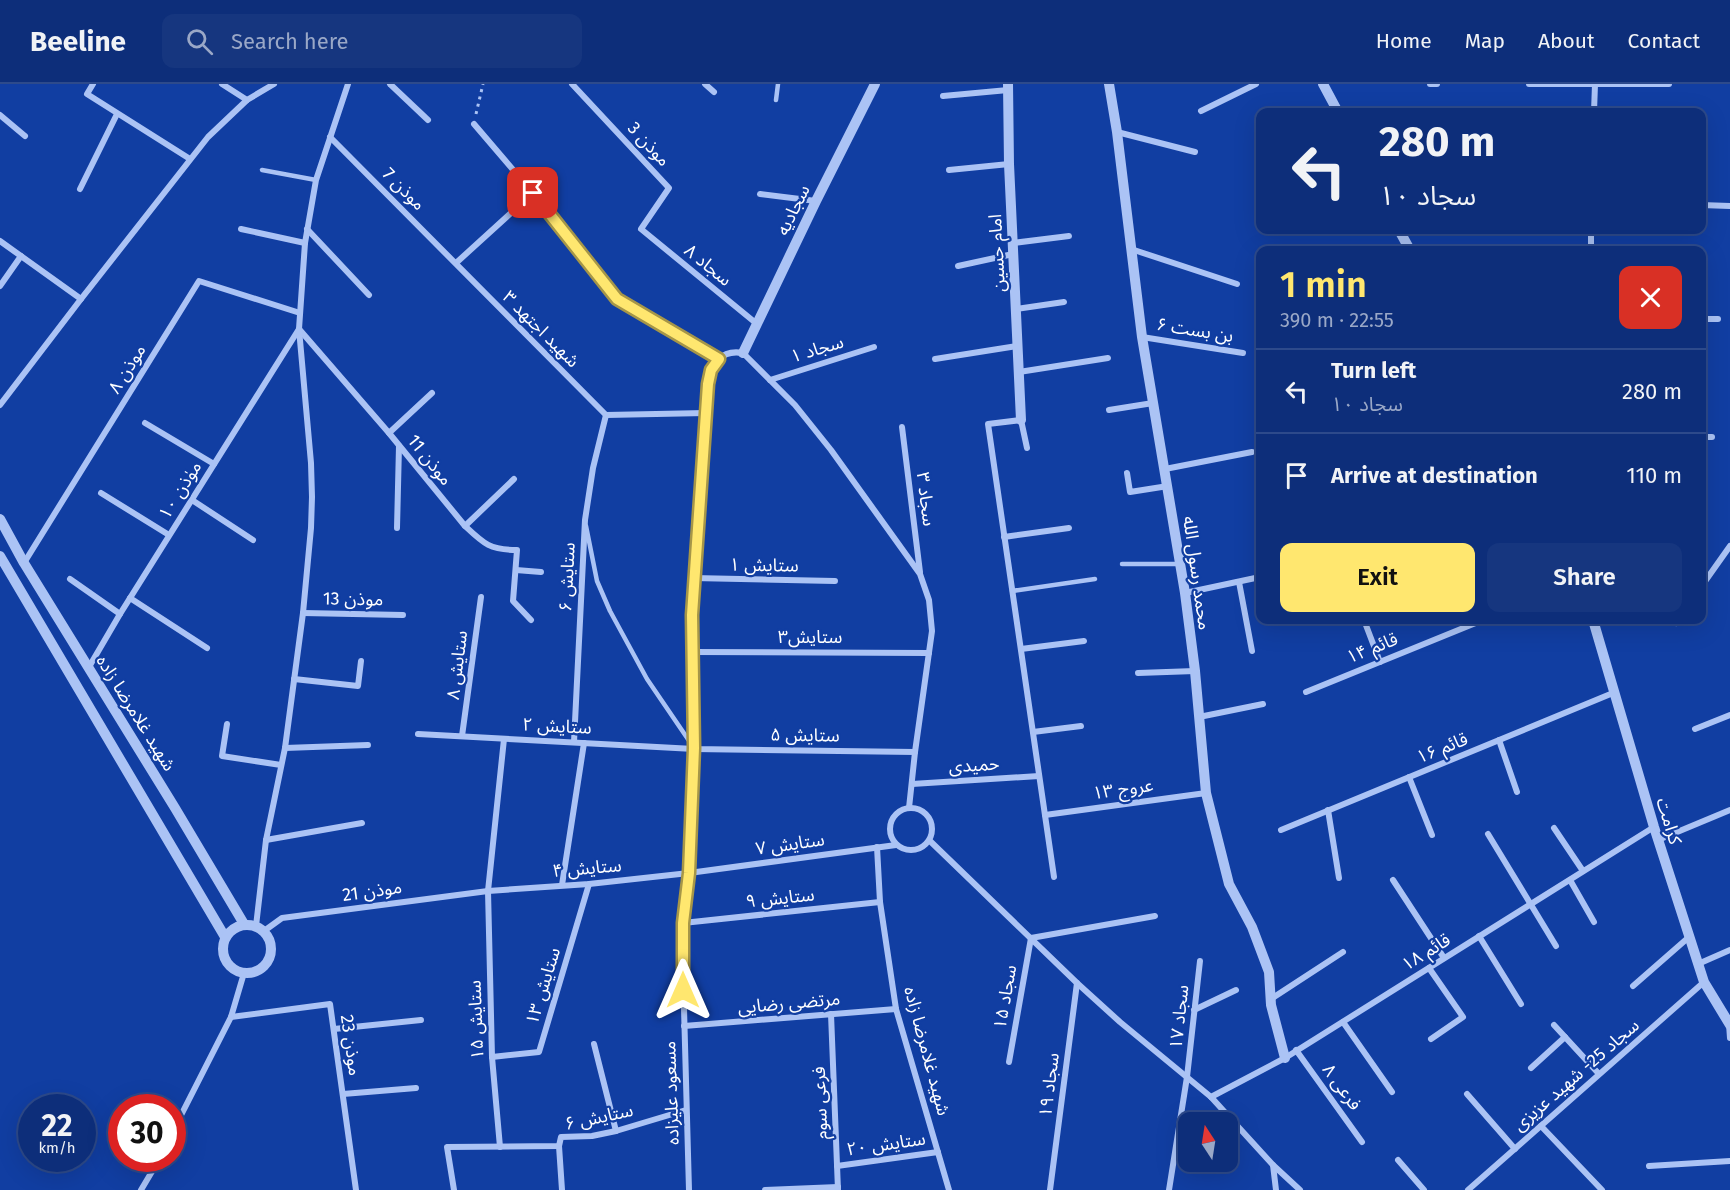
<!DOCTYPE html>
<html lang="en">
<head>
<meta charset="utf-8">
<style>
  :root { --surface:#0d2e7a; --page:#16367f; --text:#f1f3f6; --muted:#9aa8c7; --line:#2d4a8b; --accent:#ffe76f }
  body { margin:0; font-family:"Fira Sans","Noto Sans Arabic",sans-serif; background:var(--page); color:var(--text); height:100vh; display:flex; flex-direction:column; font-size:22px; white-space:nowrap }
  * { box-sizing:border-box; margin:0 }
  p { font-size:20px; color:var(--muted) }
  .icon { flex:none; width:33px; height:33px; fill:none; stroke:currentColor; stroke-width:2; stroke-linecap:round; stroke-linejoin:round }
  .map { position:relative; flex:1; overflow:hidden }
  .drawer { position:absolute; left:1256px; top:162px; width:450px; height:378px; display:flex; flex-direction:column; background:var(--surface); border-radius:12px; box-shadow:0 6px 24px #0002,0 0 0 2px var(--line) }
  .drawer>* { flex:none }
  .top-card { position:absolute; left:1256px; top:24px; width:450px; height:126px; border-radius:12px; box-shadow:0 6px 24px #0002,0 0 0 2px var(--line); background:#0d2e7a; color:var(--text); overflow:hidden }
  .needle { width:39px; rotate:348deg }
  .controls { position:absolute; left:1178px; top:1028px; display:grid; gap:12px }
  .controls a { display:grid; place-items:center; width:60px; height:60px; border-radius:12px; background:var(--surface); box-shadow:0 6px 24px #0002,0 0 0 2px var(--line); font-size:30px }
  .speed { position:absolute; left:18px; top:1010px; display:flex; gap:12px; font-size:30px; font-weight:700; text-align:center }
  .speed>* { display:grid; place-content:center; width:78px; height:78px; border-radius:50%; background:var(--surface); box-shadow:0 6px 24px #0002,0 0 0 2px var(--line); line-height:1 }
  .speed small { font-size:15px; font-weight:400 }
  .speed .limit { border:9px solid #d22; background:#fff; color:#111 }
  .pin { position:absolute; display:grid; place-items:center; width:51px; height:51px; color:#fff; margin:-26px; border-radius:12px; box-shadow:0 3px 9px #0006 }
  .me { position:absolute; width:66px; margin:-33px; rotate:0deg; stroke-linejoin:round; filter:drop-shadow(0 0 4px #0008) }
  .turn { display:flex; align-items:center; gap:21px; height:126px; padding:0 24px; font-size:27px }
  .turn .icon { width:78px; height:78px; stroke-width:2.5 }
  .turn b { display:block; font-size:42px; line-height:51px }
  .round { display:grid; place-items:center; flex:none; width:63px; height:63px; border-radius:12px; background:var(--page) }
  .headline { display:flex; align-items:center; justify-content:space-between; height:102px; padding:0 24px }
  h1 { font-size:36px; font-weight:600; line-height:45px; color:var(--accent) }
  .action { display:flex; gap:12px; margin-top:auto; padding:12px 24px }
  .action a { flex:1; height:69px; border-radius:12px; background:var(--accent); color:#111; font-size:24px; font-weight:600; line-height:69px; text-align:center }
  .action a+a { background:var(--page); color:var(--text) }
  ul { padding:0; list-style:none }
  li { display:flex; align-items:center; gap:18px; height:84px; padding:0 24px; border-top:2px solid var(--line) }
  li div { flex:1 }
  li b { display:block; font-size:22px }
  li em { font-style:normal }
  header { display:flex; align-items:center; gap:36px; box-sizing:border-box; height:84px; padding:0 30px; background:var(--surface); border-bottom:2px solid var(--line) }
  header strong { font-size:28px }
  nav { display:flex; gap:33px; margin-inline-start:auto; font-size:21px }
  .search { width:420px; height:54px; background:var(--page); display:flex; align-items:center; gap:15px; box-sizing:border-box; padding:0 21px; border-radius:12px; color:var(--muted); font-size:22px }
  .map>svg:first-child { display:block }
</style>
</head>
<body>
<header>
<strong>Beeline</strong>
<div class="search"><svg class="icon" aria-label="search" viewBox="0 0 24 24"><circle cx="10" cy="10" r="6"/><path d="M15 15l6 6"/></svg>Search here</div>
<nav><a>Home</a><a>Map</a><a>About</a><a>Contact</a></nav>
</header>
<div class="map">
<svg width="1730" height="1106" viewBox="0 0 1730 1106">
  <rect width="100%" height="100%" fill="#113ea2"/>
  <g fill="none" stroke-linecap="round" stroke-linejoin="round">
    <path stroke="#abc3f5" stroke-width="3" stroke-dasharray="3 4.5" stroke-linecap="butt" d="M476,30L483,0"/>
    <g stroke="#abc3f5" stroke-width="4.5">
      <path d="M776,16L778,0"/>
      <path d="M262,86L316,96"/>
      <path d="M586,442L597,497L610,527L647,595L694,664"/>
      <path d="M1122,480H1179"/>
      <path d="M1012,507L1095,495"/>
    </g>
    <g stroke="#abc3f5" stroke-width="6">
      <path d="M93,0L87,10L190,75"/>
      <path d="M222,0L247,16"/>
      <path d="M390,0L428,36"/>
      <path d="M572,0L669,104L641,145L757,240"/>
      <path d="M705,0L714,8"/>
      <path d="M1430,0H1437"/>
      <path d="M1529,0H1669"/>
      <path d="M943,12L1008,6"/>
      <path d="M1201,27L1256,0"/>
      <path d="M1594,28L1595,0"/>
      <path d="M0,31L25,52"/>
      <path d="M474,40L533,109L617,215L719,275"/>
      <path d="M1117,48L1195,68"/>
      <path d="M330,53L606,331"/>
      <path d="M949,86L1009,80"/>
      <path d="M80,105L117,30"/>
      <path d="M760,110L816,117"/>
      <path d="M1701,121L1730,122"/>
      <path d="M241,145L305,159"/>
      <path d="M307,145L369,211"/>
      <path d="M0,157L81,215"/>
      <path d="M1013,159L1069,152"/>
      <path d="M1131,165L1237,200"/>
      <path d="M1591,166V146"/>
      <path d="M456,179L533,109"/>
      <path d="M958,182L1013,170"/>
      <path d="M0,202L21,172"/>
      <path d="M1016,225L1064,218"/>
      <path d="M1701,235H1718"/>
      <path d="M1142,253L1243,269"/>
      <path d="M935,275L1017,262"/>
      <path d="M1019,288L1108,274"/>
      <path d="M770,296L874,263"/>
      <path d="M0,321L81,215L208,53L247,16L274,0"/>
      <path d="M1109,326L1153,319"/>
      <path d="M606,331L706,329"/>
      <path d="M145,339L214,380"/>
      <path d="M902,343L920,488"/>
      <path d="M389,349L432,309"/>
      <path d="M1701,353H1712"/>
      <path d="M1027,364L1021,336L988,340L1054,793"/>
      <path d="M1165,385L1252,368"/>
      <path d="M1127,389L1130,408L1168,402"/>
      <path d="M101,409L169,451"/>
      <path d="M192,416L253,456"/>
      <path d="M465,442L514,395"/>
      <path d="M397,444L399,362"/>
      <path d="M1004,453L1069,444"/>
      <path d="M24,479L199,197L300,229"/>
      <path d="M516,486L541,488"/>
      <path d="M693,494L835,497"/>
      <path d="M70,495L120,530"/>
      <path d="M1239,498L1252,567"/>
      <path d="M1701,503L1730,462"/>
      <path d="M1185,509L1260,493"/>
      <path d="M130,514L207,564"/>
      <path d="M303,529L403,531"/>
      <path d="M1364,536L1380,578"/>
      <path d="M1676,539L1678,536"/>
      <path d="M1021,565L1084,557"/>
      <path d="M692,568L929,569"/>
      <path d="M89,583L120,530L299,245L389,349L465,442C484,460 490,466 517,466L513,517L531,536"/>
      <path d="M1138,589L1195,587"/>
      <path d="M294,595L358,602L361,577"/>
      <path d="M1306,608L1483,536"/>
      <path d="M1199,633L1263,620"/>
      <path d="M227,640L222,672L281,681"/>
      <path d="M1695,645L1730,631"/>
      <path d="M1033,648L1081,642"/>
      <path d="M418,650L694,665L915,668"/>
      <path d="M462,652L481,513"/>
      <path d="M1499,656L1517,708"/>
      <path d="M574,658L585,436L593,384L606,331"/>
      <path d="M285,664L368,661"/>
      <path d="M1409,693L1432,751"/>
      <path d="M912,700L1039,692"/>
      <circle cx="911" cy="745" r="21"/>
      <path d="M1328,726L1339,794"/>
      <path d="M1045,731L1206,709"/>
      <path d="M1554,744L1583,787"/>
      <path d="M1281,746L1613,609"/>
      <path d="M1488,750L1556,862"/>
      <path d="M266,756L362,739"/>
      <path d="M1658,756L1730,726"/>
      <path d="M930,757L1077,899L1120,938L1211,1013L1273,1081L1300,1106"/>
      <path d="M877,763L880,818L896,925L949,1106"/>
      <path d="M1393,796L1444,874"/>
      <path d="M1570,796L1594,838"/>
      <path d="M562,801L584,659"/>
      <path d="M683,839L880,818"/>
      <path d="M256,842L266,756L285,664L303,529L311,444L312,413L311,379L299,245L305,159L316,96L348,0"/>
      <path d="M264,847L282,834L488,807L589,800L689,789L896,761"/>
      <path d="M1479,852L1521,920"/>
      <path d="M1698,880L1730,866"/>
      <path d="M1429,884L1463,933L1431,955"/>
      <path d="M1633,902L1689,853"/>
      <path d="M1271,915L1343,868"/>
      <path d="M1194,926L1236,906"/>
      <path d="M831,930L838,1106"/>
      <path d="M231,933L330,920L356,1106"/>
      <path d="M1343,938L1392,1008"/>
      <path d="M1729,940L1730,954"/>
      <path d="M1554,941L1599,990"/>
      <path d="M684,942L896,925"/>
      <path d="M334,945L421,936"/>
      <path d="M594,960L616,1047"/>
      <path d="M1296,966L1362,1058"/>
      <path d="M492,973L539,968L589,800"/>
      <path d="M1009,978L1031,854L1155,832"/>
      <path d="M1531,984L1565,953"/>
      <path d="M343,1010L416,1004"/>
      <path d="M1467,1010L1515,1065"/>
      <path d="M1211,1013L1285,974L1654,743"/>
      <path d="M1541,1042L1602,1106"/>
      <path d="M172,1049L231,933L244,889"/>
      <path d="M559,1062L562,1106"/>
      <path d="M500,1063L492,973L488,807L504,655"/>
      <path d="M1398,1076L1424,1106"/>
      <path d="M1273,1081L1276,1106"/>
      <path d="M837,1082L938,1068"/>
      <path d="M1649,1082L1730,1077"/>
      <path d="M141,1106L160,1074"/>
      <path d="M454,1106L447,1063L559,1062L561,1053L592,1052L616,1047L686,1026"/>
      <path d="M689,1106L683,888V839L689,789L694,665L692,557L693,494L708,300C713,280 720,265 743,269L795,321L831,366L920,490L929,516L932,547L915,668L909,724"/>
      <path d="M765,1106L838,1103"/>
      <path d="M1050,1106L1077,899"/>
      <path d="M1169,1106L1187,993L1200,877"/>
      <path d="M1468,1106L1704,898"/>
    </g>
    <g stroke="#abc3f5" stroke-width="10">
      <path d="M1008,0L1009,80L1021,336"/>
      <path d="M1109,0L1117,48L1142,253L1185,509L1195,587L1206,709L1229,800L1252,843L1269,888L1271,921L1285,974"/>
      <path d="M1323,0L1338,28"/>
      <path d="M1399,146L1410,166"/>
      <path d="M743,269L816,117L875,0"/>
      <path d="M0,435L24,479L175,724L244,840"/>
      <path d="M0,472L225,853"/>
      <path d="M1593,536L1654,743L1704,898L1730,941"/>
      <circle cx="247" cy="865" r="24"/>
    </g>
  </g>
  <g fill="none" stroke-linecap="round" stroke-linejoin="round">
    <defs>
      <path id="route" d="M533,109L617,215L719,275L711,286L708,300L692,531L694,664L689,789L683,839V906"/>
    </defs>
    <use href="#route" stroke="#a69648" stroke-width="15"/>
    <use href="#route" stroke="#ffe76f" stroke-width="10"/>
  </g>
  <g text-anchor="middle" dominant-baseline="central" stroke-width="4.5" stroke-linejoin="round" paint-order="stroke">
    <g font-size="18" fill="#fff" stroke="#113ea2">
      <text transform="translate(649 60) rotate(47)">موذن 3</text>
      <text transform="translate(404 105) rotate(45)">موذن 7</text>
      <text transform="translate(793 126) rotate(-64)">سجادیه</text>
      <text transform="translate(997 169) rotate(-93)">امام حسین</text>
      <text transform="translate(708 181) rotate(39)">سجاد ۸</text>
      <text transform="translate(541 245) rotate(45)">شهید اجتهد ۳</text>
      <text transform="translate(1195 246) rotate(9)">بن بست ۶</text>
      <text transform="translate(817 265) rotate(-17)">سجاد ۱</text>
      <text transform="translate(127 285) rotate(-58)">موذن ۸</text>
      <text transform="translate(430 376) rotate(51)">موذن 11</text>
      <text transform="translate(180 406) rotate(-58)">موٰذن ۱۰</text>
      <text transform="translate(926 415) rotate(83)">سجاد ۳</text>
      <text transform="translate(764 481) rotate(1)">ستایش ۱</text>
      <text transform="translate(1197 489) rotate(82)">محمد رسول الله</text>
      <text transform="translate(567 493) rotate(-87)">ستایش ۶</text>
      <text transform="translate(353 515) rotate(1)">موذن 13</text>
      <text x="810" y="553">ستایش۳</text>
      <text transform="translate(1372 564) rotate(-22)">قائم ۱۴</text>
      <text transform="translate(457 581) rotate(-83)">ستایش ۸</text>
      <text transform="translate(136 629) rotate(58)">شهید غلامرضا زاده</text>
      <text transform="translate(557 642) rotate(3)">ستایش ۲</text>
      <text transform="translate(805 651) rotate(1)">ستایش ۵</text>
      <text transform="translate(1442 664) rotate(-22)">قائم ۱۶</text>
      <text transform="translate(974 681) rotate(-4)">حمیدی</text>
      <text transform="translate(1123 705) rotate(-8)">عروج ۱۳</text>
      <text transform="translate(1669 737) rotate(73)">کرامت</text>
      <text transform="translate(790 760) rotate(-8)">ستایش ۷</text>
      <text transform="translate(587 784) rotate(-5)">ستایش ۴</text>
      <text transform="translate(372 807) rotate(-8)">موذن 21</text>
      <text transform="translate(780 814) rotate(-6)">ستایش ۹</text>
      <text transform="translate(1426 868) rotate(-32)">قائم ۱۸</text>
      <text transform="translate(543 902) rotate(-73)">ستایش ۱۳</text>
      <text transform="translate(1005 913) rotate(-80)">سجاد ۱۵</text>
      <text transform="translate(789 919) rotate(-5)">مرتضی رضایی</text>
      <text transform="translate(1179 933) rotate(-84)">سجاد ۱۷</text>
      <text transform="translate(476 936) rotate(-92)">ستایش ۱۵</text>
      <text transform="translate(351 961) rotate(82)">موذن 23</text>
      <text transform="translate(927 967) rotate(75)">شهید غلامرضا زاده</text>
      <text transform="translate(1576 991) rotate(-41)">سجاد 25- شهید عزیزی</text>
      <text transform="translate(1049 1001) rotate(-83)">سجاد ۱۹</text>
      <text transform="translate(1342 1003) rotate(54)">فرعی ۸</text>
      <text transform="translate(671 1009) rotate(-92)">مسعود علیزاده</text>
      <text transform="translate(820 1019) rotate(-92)">فرعی سوم</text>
      <text transform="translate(599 1033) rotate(-12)">ستایش ۶</text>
      <text transform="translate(886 1060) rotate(-8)">ستایش ۲۰</text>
    </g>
  </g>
</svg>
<div class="controls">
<a><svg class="needle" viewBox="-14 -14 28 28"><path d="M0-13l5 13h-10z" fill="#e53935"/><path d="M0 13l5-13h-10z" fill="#9aa8c7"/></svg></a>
</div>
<div class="speed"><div>22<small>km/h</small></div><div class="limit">30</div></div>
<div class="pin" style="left:533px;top:109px;background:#d93025"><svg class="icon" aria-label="arrive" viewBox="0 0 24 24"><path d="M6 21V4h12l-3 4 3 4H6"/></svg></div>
<svg class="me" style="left:683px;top:906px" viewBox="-20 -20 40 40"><path d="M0-17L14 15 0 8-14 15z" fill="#ffe76f" stroke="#fff" stroke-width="4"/></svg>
<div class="top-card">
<div class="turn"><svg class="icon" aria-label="left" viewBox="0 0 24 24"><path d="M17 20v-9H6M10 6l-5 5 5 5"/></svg><div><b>280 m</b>سجاد ۱۰</div></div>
</div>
<section class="drawer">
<div class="headline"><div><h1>1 min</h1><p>390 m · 22:55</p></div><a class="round" style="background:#d93025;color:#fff"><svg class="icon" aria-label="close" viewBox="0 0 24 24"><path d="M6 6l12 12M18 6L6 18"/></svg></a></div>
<ul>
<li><svg class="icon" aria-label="left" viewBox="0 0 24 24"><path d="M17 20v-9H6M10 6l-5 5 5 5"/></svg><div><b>Turn left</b><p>سجاد ۱۰</p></div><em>280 m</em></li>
<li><svg class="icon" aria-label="arrive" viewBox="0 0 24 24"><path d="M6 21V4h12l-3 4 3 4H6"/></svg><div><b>Arrive at destination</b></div><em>110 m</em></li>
</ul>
<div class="action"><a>Exit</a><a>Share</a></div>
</section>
</div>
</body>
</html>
